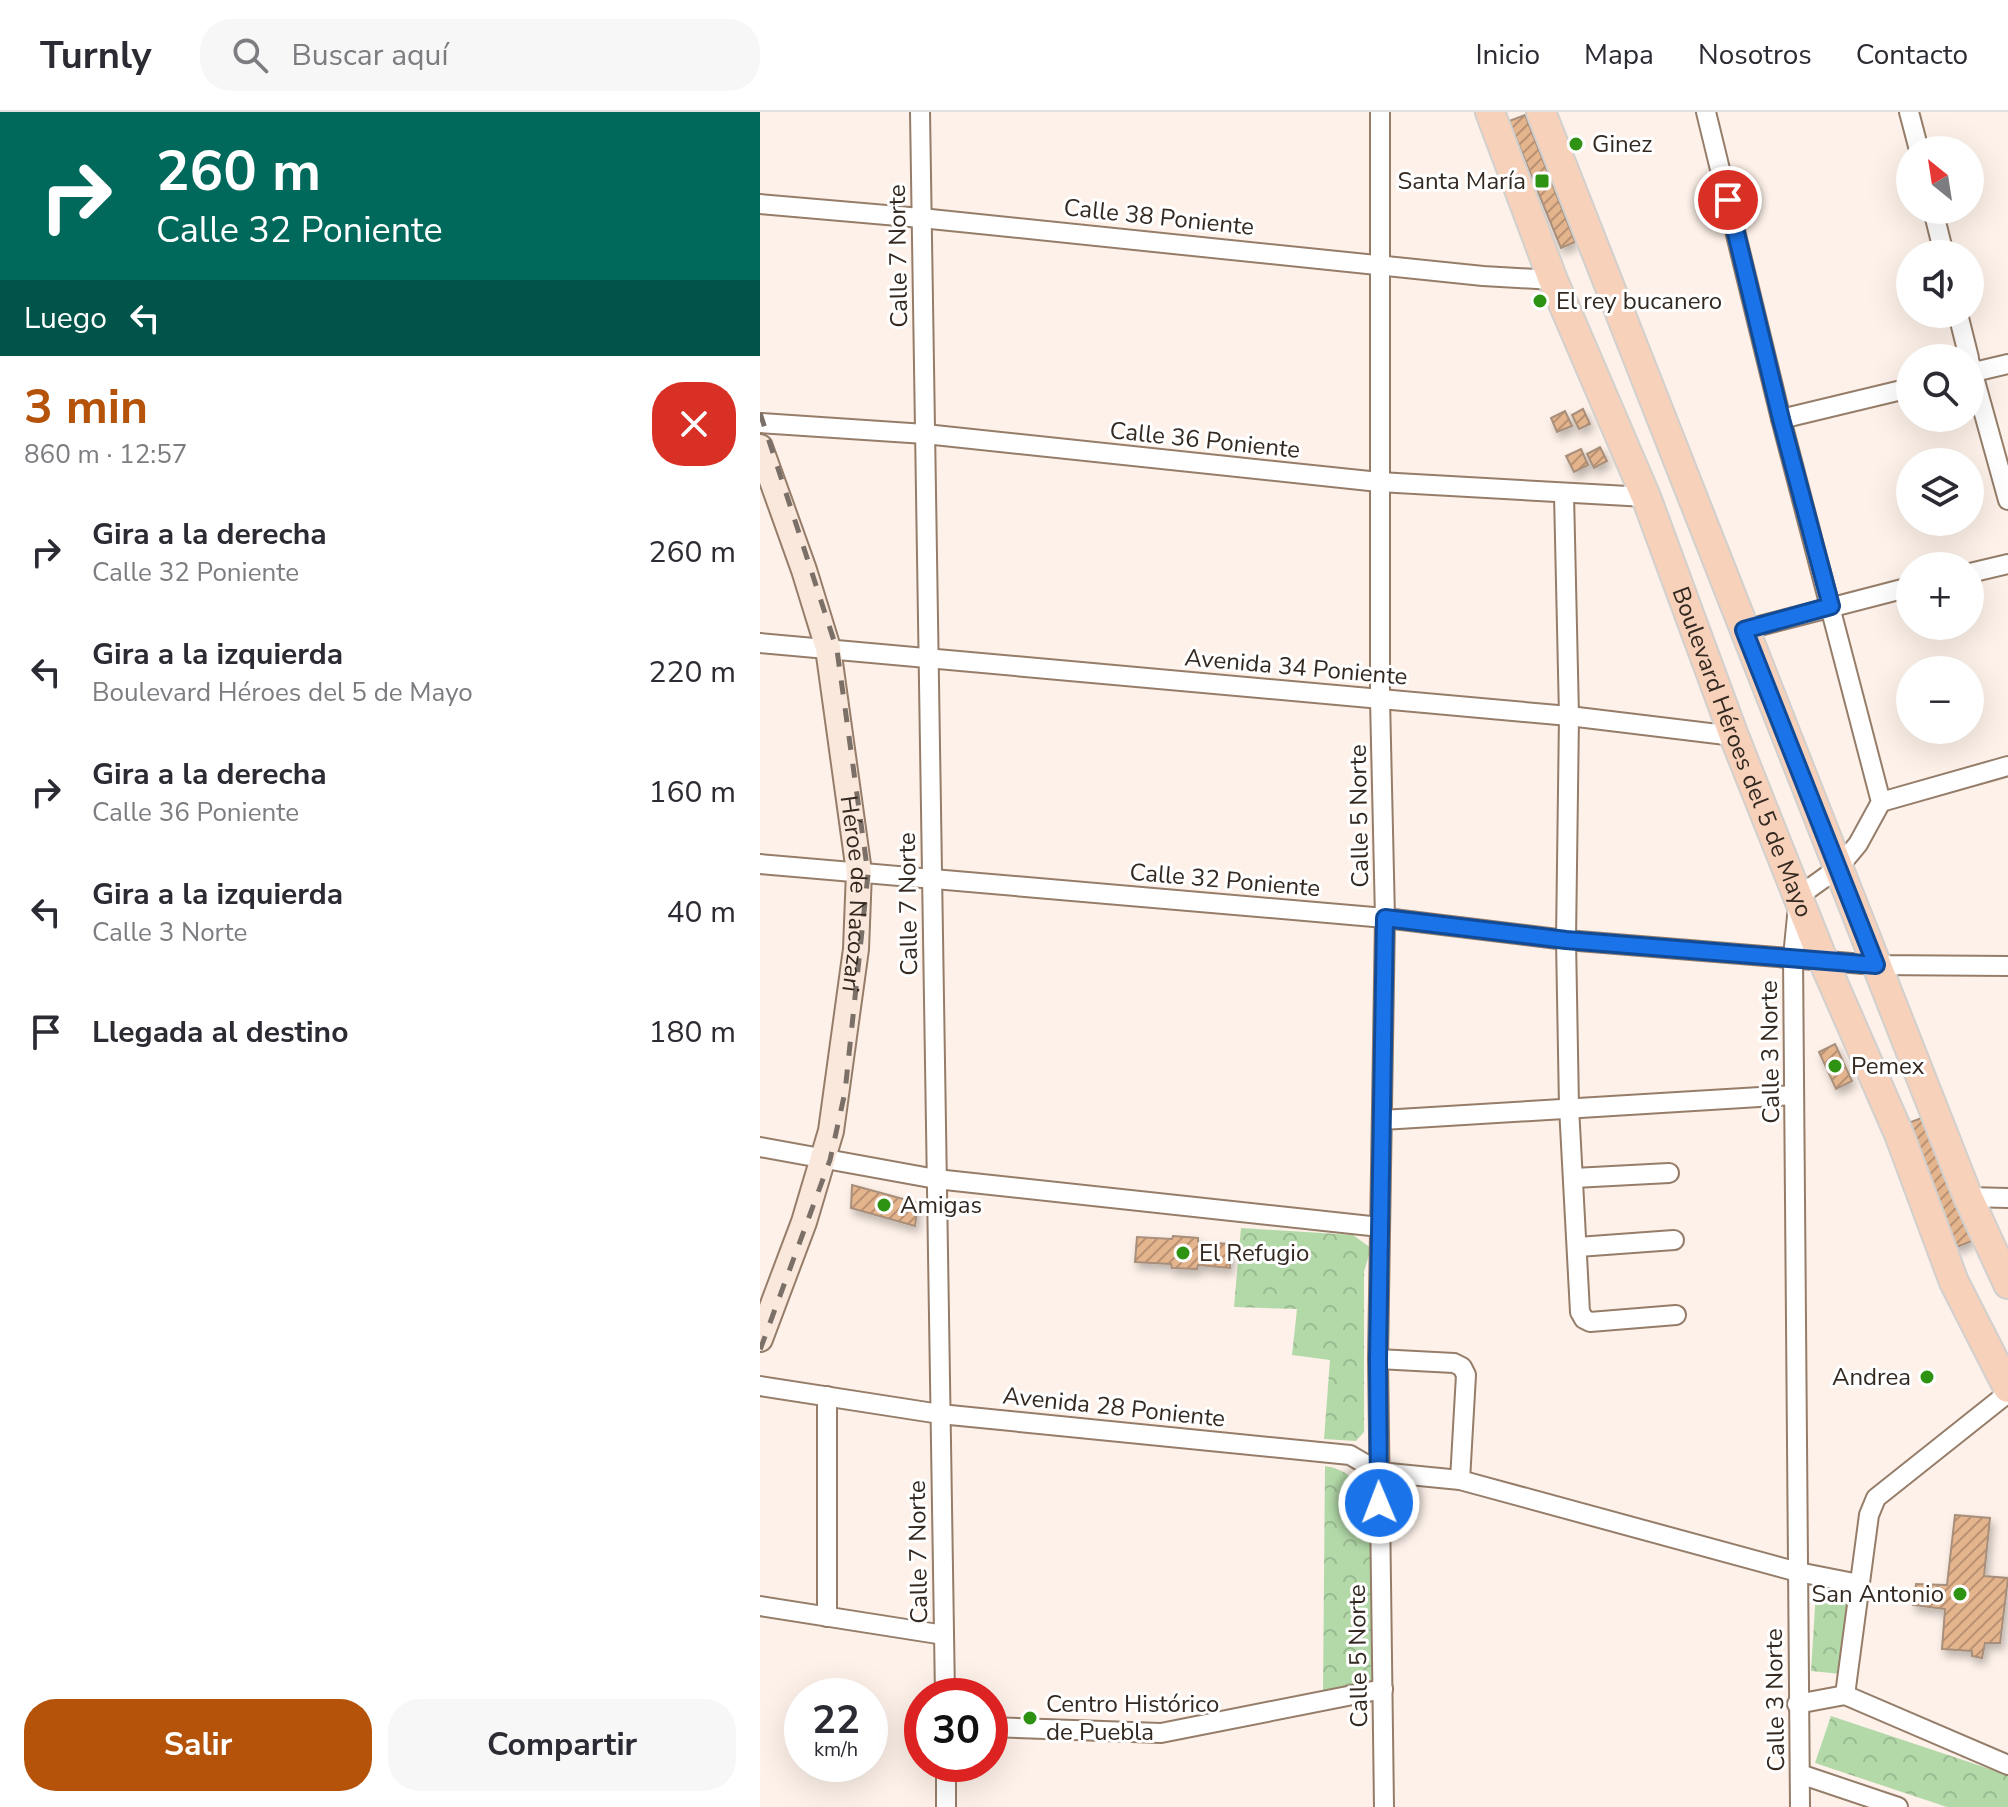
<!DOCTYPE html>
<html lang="es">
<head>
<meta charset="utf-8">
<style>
  :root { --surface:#fff; --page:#f7f7f7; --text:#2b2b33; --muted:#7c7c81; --line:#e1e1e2; --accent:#b45309 }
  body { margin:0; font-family:"Nunito Sans",sans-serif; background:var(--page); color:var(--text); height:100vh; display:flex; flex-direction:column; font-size:30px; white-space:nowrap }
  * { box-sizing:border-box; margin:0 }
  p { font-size:26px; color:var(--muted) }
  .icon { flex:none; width:44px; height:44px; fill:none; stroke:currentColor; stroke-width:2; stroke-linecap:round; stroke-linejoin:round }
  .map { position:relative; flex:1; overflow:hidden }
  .panel { display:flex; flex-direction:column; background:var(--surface); width:760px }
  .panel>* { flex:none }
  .guide { background:#00695c; color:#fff; overflow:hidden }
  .needle { width:52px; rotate:330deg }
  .buttons { position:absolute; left:1136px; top:24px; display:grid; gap:16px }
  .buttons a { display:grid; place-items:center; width:88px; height:88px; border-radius:50%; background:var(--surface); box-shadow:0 8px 32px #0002; font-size:40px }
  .speed { position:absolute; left:24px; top:1566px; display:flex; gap:16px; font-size:40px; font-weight:700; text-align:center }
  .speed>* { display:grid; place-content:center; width:104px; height:104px; border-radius:50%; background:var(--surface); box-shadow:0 8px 32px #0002; line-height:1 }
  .speed small { font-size:20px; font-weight:400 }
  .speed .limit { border:12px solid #d22; background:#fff; color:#111 }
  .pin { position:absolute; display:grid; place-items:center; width:68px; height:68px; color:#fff; margin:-34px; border:4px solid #fff; border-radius:50%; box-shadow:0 2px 8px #0007 }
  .me { position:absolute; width:88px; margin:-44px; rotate:359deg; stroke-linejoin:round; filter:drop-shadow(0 0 6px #0008) }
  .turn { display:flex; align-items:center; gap:28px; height:168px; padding:0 24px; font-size:36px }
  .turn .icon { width:104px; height:104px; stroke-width:2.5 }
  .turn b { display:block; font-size:56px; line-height:68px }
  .then { display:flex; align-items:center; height:76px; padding:0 24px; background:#0003; gap:16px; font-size:30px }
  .round { display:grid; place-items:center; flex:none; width:84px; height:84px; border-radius:32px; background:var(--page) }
  .headline { display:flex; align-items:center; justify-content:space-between; height:136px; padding:0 24px }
  h1 { font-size:48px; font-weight:700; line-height:60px; color:var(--accent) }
  .button { display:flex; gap:16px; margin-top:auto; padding:16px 24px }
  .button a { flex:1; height:92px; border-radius:32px; background:var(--accent); color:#fff; font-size:32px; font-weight:700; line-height:92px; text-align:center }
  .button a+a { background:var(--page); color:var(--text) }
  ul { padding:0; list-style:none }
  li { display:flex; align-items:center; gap:24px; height:120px; padding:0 24px }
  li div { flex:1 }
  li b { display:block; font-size:30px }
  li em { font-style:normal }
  header { display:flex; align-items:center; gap:48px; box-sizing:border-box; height:112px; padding:0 40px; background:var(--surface); border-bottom:2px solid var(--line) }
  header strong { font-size:38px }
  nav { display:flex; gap:44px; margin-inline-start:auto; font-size:28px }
  .search { width:560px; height:72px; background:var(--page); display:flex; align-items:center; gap:20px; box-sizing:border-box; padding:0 28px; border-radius:32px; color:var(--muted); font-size:30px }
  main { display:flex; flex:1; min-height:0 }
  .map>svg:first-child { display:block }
</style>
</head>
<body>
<header>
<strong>Turnly</strong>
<div class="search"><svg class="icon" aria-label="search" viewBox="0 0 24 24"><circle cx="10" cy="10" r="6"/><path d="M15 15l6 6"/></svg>Buscar aquí</div>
<nav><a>Inicio</a><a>Mapa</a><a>Nosotros</a><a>Contacto</a></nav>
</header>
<main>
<section class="panel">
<div class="guide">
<div class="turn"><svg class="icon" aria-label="right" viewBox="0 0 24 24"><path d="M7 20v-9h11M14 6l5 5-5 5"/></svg><div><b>260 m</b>Calle 32 Poniente</div></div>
<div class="then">Luego<svg class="icon" aria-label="left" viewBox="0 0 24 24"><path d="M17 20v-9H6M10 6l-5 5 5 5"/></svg></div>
</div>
<div class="headline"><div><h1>3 min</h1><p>860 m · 12:57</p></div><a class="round" style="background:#d93025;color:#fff"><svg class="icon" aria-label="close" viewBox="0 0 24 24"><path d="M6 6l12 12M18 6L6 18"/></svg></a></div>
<ul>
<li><svg class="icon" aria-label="right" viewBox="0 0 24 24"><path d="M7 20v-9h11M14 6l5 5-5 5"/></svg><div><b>Gira a la derecha</b><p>Calle 32 Poniente</p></div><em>260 m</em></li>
<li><svg class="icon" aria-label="left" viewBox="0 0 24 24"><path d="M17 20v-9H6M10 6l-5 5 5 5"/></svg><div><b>Gira a la izquierda</b><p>Boulevard Héroes del 5 de Mayo</p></div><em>220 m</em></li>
<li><svg class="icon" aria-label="right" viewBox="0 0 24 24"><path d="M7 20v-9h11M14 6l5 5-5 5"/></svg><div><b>Gira a la derecha</b><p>Calle 36 Poniente</p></div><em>160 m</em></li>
<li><svg class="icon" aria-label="left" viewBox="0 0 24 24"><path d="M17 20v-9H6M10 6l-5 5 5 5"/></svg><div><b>Gira a la izquierda</b><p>Calle 3 Norte</p></div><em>40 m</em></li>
<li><svg class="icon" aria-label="arrive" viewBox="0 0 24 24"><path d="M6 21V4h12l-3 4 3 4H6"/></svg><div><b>Llegada al destino</b></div><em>180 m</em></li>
</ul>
<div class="button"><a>Salir</a><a>Compartir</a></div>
</section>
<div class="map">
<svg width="1248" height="1695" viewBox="0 0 1248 1695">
  <defs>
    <pattern id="park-crowns" width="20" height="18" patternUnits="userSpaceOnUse" patternTransform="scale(2)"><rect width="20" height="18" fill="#b3d9a9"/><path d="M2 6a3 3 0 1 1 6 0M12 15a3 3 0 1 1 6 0" fill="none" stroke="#9aba91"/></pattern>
    <pattern id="building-hatch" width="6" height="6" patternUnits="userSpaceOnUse" patternTransform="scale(2)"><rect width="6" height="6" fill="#e4b48d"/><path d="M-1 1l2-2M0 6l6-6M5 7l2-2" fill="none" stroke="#b99273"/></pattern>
    <filter id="shadow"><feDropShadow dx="3" dy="5.5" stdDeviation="4" flood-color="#0004"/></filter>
  </defs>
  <rect width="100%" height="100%" fill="#fdf1e9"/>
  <g fill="url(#park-crowns)">
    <path d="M481,1116L593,1123L611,1136L604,1160V1320L596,1329L564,1327L570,1248L532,1243L537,1197L474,1195Z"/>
    <path d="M565,1354C586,1357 599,1370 611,1387L618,1564L611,1574L563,1579Z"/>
    <path d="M1056,1479L1087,1483L1081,1562L1051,1559Z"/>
    <path d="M1071,1604L1248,1663V1695H1187L1055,1651Z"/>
  </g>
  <g fill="url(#building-hatch)" stroke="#a88f7b" stroke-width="2" filter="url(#shadow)">
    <path d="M765,3L815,130L801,136L749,9Z"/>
    <path d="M823,297L830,312L819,317L812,303Z"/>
    <path d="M805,299L812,314L797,320L791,306Z"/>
    <path d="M840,335L847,349L834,356L827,342Z"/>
    <path d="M821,337L828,353L814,360L806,344Z"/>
    <path d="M1075,932L1092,969L1076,977L1059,940Z"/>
    <path d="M1167,1004L1212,1129L1194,1136L1148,1011Z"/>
    <path d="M92,1073L158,1091L155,1114L91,1096Z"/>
    <path d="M413,1124L438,1126V1130L471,1132L470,1156L438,1153L437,1157L412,1156L411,1152L375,1150L377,1125L412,1127Z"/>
    <path d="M1195,1403L1230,1406L1224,1464L1248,1466L1240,1531H1225L1222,1546L1212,1544V1539L1182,1537L1185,1497L1153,1493L1156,1472L1187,1473Z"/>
  </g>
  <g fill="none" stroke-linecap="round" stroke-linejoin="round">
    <defs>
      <g id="street">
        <path d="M160,0L185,1584"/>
        <path d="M620,0V587L625,806L618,1247L624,1695"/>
        <path d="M946,0L1021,307L1121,690L1098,732L1078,756L1039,784L1033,845L1040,1695"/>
        <path d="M1149,0L1159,38"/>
        <path d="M0,92L161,106L723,164L793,168"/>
        <path d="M1173,98L1184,142"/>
        <path d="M1198,202L1209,246"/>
        <path d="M1210,251L1248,388"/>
        <path d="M1210,261L1248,252"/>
        <path d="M1021,307L1150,276"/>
        <path d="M0,311L165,322L619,370L886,385"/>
        <path d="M804,382L809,604L806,828L809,995L820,1200L824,1207L830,1210L916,1203"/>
        <path d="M1210,461L1248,452"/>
        <path d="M984,518L1150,475"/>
        <path d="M0,531L809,604L974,624"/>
        <path d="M1121,690L1248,654"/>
        <path d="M0,752L625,806L806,828L1116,853L1248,854"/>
        <path d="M622,1008L1034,983"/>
        <path d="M0,1035L176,1067L620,1115"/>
        <path d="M814,1066L909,1061"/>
        <path d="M1208,1085L1248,1086"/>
        <path d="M818,1135L914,1128"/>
        <path d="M618,1247L694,1251L702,1255L706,1263L700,1368"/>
        <path d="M0,1274L180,1302L590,1343L619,1360L700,1368L1038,1460L1099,1472"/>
        <path d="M67,1284V1505"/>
        <path d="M0,1494L184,1523"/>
        <path d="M1085,1583L1109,1403L1116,1386L1248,1281"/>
        <path d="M1037,1592L1085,1583L1248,1653"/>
        <path d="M230,1615L401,1621L623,1577"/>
        <path d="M186,1652V1695"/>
        <path d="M1040,1662L1138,1695"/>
      </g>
      <g id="secondary">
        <path id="s1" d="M0,335L44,458L68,536L99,760L96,837L71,1019L44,1110L0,1227"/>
      </g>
      <g id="primary">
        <path id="s2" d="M730,0L793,168L886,385L974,624L1063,848L1139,1022L1194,1170L1248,1276"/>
        <path d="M781,0L1208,1085L1248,1172"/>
      </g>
    </defs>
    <use href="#street" stroke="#957d69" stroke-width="22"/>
    <use href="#secondary" stroke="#957d69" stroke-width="28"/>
    <use href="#primary" stroke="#d2d0ce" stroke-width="32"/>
    <use href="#street" stroke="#fff" stroke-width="18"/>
    <use href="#secondary" stroke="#fbe8dc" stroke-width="24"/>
    <use href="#primary" stroke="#f7d1ba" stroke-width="28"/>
    <path stroke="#7b7068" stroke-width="5" stroke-dasharray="14 14" stroke-linecap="butt" d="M0,301L77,538L108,762L85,980L70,1048L0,1238"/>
  </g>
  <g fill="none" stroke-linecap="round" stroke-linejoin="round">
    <defs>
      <path id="route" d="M619,1391L618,1247L625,806L806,828L1116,853L984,518L1071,494L1021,307L968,88"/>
    </defs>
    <use href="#route" stroke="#114b97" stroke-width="20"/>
    <use href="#route" stroke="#1a73e8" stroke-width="14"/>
  </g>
  <g fill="#2e9212" stroke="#fff" stroke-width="3">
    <circle cx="816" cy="32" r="8"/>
    <rect x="774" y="61" width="16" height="16" rx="4"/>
    <circle cx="780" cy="189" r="8"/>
    <circle cx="1075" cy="954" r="8"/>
    <circle cx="124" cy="1093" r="8"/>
    <circle cx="423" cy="1141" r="8"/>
    <circle cx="1167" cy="1265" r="8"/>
    <circle cx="1200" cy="1482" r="8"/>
    <circle cx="270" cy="1606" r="8"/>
  </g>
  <g text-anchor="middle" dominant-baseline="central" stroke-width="6" stroke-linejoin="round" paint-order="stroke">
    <g font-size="24" fill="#332921" stroke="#fff" text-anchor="start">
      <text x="832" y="32">Ginez</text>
      <text x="766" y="69" text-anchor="end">Santa María</text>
      <text x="796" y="189">El rey bucanero</text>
      <text x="1091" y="954">Pemex</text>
      <text x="140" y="1093">Amigas</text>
      <text x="439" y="1141">El Refugio</text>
      <text x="1151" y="1265" text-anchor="end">Andrea</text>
      <text x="1184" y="1482" text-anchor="end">San Antonio</text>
      <text x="286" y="1592">Centro Histórico<tspan x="286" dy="28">de Puebla</tspan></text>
    </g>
    <g font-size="24" fill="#332921" stroke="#fff">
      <text transform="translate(399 105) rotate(6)">Calle 38 Poniente</text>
      <text transform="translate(138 144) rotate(-91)">Calle 7 Norte</text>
      <text transform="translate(445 328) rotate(6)">Calle 36 Poniente</text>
      <text transform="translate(536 555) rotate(5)">Avenida 34 Poniente</text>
      <text stroke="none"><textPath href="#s2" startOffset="688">Boulevard Héroes del 5 de Mayo</textPath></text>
      <text transform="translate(599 704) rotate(-91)">Calle 5 Norte</text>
      <text transform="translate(465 768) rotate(5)">Calle 32 Poniente</text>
      <text stroke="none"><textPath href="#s1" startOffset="460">Héroe de Nacozari</textPath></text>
      <text transform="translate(148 792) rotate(-91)">Calle 7 Norte</text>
      <text transform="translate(1010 940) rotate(-91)">Calle 3 Norte</text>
      <text transform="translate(354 1295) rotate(6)">Avenida 28 Poniente</text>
      <text transform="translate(158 1440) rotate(-91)">Calle 7 Norte</text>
      <text transform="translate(598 1544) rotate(-91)">Calle 5 Norte</text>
      <text transform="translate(1015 1588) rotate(-91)">Calle 3 Norte</text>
    </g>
  </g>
</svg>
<div class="buttons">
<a><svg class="needle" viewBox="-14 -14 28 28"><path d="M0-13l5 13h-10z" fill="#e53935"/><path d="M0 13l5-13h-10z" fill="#7c7c81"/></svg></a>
<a><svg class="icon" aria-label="sound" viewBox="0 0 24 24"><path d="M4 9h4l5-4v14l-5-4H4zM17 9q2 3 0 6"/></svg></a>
<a><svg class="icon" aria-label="search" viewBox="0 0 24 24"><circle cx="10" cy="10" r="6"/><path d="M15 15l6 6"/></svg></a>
<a><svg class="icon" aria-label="layers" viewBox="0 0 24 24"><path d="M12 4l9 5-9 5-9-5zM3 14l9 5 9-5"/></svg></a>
<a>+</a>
<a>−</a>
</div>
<div class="speed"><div>22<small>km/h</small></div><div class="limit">30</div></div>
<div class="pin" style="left:968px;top:88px;background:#d93025"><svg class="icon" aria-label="arrive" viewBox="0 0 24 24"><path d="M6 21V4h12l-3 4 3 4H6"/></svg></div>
<svg class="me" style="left:619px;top:1391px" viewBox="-20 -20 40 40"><circle r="17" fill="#1a73e8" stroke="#fff" stroke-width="3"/><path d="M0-11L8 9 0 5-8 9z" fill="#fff"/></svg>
</div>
</main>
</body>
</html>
